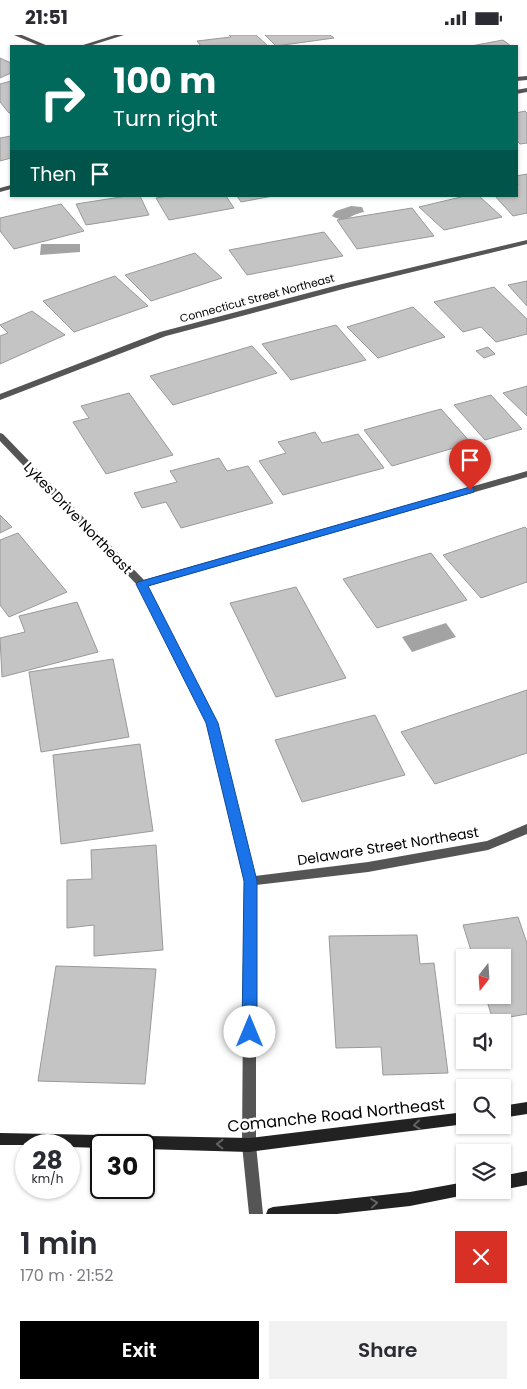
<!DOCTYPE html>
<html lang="en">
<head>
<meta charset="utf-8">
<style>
  :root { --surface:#fff; --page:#f2f2f3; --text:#2b2b33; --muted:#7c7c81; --accent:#000 }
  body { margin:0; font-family:Poppins,sans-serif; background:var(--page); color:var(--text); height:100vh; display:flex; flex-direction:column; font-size:19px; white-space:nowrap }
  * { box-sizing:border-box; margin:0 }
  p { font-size:16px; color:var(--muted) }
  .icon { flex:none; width:28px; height:28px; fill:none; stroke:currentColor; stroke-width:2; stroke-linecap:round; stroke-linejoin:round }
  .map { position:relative; height:1179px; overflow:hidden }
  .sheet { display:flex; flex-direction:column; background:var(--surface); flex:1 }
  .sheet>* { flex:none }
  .banner { position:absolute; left:10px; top:10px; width:508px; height:152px; border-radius:0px; box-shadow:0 1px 4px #0004; background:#00695c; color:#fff; overflow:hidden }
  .needle { width:32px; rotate:197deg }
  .fabs { position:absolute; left:456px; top:914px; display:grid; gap:10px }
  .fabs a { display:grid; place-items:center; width:55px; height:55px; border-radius:0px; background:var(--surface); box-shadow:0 1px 4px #0004; font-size:25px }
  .speed { position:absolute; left:15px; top:1099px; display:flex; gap:10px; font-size:25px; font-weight:700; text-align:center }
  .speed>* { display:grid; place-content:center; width:65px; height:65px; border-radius:50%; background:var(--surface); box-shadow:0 1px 4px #0004; line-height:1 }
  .speed small { font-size:12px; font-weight:400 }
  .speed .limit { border:2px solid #111; border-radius:8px; background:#fff; color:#111 }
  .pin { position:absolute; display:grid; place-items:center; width:42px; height:42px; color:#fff; margin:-51px -21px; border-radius:50% 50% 50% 0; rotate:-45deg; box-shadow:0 0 5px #0007 }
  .pin .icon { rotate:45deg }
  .me { position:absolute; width:55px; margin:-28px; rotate:0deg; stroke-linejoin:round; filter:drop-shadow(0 0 4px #0008) }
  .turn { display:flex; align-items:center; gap:18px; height:105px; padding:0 20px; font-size:22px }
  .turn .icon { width:65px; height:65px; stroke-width:2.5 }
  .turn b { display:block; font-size:35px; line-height:42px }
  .then { display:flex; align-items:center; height:48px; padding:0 20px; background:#0003; gap:10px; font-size:19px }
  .round { display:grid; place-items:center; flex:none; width:52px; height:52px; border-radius:0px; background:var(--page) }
  .summary { display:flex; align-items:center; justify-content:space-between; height:85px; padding:0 20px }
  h1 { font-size:30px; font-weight:600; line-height:38px }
  .cta { display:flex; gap:10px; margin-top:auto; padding:10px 20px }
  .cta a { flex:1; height:58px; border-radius:0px; background:var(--accent); color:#fff; font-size:20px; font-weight:600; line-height:58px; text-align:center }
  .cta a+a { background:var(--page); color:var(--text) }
  .status { display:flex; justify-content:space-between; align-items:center; height:35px; padding:0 25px; background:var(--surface); direction:ltr }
  .status svg { height:14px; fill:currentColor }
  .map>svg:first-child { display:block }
</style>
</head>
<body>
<div class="status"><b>21:51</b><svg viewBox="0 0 49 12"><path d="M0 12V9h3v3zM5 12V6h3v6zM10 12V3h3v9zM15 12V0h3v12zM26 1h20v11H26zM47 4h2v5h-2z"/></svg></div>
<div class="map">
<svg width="527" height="1179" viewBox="0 0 527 1179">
  <rect width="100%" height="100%" fill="#fff"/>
  <g fill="#a3a3a3">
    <path d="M351,171L362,172L364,177C351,179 346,189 332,181L336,176Z"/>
    <path d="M41,209H80V217L40,220Z"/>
    <path d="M446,588L456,602L412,617L402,602Z"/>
  </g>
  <g fill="#c4c4c4" stroke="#999">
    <path d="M229,0H256L268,11H201L197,6L231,2Z"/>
    <path d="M265,0H330L334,3L276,11Z"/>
    <path d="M503,5L511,11H471Z"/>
    <path d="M0,23L11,28V38L0,43Z"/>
    <path d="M11,46V78H9L0,67V49Z"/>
    <path d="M525,76L527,78V108L520,109L516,105V78Z"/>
    <path d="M11,101V123L0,126V103Z"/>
    <path d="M527,139V178L513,181L495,161H516V151L518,150L516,141Z"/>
    <path d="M127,161H140L149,180L86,190L76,169Z"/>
    <path d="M168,161H226L234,173L169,185L156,163Z"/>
    <path d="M237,161H273L241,167Z"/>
    <path d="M465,161H479L502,182L444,195L419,172Z"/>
    <path d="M61,169L84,196L14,214L0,196V183Z"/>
    <path d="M412,173L434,201L357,214L337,185Z"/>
    <path d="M324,197L343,221L247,240L229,215Z"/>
    <path d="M195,218L222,243L151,266L125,240Z"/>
    <path d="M115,241L148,271L74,297L43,266Z"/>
    <path d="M527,246V271L508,250Z"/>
    <path d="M494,252L527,284V299L496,307L481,292L463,297L434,267Z"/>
    <path d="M413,272L445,302L378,323L347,292Z"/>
    <path d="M32,276L65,300L0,329V301L8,298L0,290Z"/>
    <path d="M336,290L366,325L291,345L262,309Z"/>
    <path d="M252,311L277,338L173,370L150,341Z"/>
    <path d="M488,312L495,319L484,323L476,316Z"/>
    <path d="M527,351V381L503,358Z"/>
    <path d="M129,358L173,420L106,439L73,387L89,383L81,371Z"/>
    <path d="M491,360L522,394L485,405L454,370Z"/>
    <path d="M441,374L471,408L392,431L364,395Z"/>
    <path d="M315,397L322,408L358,399L384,433L283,460L259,426L286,418L278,407Z"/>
    <path d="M219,423L227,436L248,431L273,468L181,493L166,467L142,473L134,458L177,447L170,436Z"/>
    <path d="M0,480L12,492L0,498Z"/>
    <path d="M525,492L527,494V547L481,563L443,520Z"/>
    <path d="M18,498L67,557L9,582L0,570V505Z"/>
    <path d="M431,518L467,565L377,593L343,544Z"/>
    <path d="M296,552L346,643L276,662L230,568Z"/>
    <path d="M77,567L98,617L2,642L0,603L25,597L19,581Z"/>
    <path d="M113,624L129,702L41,717L29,637Z"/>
    <path d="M527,655V718L435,749L401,697Z"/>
    <path d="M375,680L405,740L302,767L275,705Z"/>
    <path d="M140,709L153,796L61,809L53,720Z"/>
    <path d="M156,810L163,915L94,921V890L67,893V845L92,844L91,815Z"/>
    <path d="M518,882L527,908V979L493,985L485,960H502V922H473L463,890Z"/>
    <path d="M417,900L420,929L434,928L448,1038L383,1040L381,1012L336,1013L329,901Z"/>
    <path d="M56,931L156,934L145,1049L38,1046Z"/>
  </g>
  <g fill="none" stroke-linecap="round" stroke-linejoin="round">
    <g fill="#555" fill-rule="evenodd">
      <path d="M14,0H22L48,11H40Z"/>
      <path d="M115,0H124L89,11H80Z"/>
      <path d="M527,41V45L516,46V42Z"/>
      <path d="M527,53V57L516,59V55Z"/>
      <path d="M11,150V154L0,157V153Z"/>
      <path d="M527,205V209L347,253L166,301L0,365V359L160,297L342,249Z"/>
      <path d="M0,398L3,399L144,545L527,436V442L148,551L217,689L255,841L368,827L487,806L527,789V799L488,815L368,837L256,850V1110L263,1179H249L242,1110L244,846L207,689L138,551L0,406Z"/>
    </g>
    <g fill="#222" fill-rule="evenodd">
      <path d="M527,1067V1079L502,1083V1071Z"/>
      <path d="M465,1077V1089L249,1117L144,1114V1110H101V1113L69,1112V1110H0V1098L249,1103Z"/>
      <path d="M527,1136V1150L502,1155V1141Z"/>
      <path d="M465,1147V1155H472L470,1159L410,1171L337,1179H266L268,1174L273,1172L410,1157Z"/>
    </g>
  </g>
  <defs><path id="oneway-chevron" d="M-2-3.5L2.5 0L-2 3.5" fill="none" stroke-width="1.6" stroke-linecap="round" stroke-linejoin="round" transform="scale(1.25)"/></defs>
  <g stroke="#646464">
    <use href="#oneway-chevron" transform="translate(417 1090) rotate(173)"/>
    <use href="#oneway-chevron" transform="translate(220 1109) rotate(-179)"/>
    <use href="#oneway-chevron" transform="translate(374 1168) rotate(-6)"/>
  </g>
  <path fill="#1a73e8" stroke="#114b97" d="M470,452L474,453V457L148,551L218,688L257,846V997L255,1002L250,1004L244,1002L242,997L244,846L206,688L136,549L138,547Z"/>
  <g text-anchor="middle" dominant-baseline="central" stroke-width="5" stroke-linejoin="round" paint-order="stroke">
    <g font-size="11" fill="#000" stroke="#fff">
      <text transform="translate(257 263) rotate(-15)">Connecticut Street Northeast</text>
    </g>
    <g font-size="14" fill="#000" stroke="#fff">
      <text transform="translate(78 483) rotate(46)">Lykes Drive Northeast</text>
      <text transform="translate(388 811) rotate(-9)">Delaware Street Northeast</text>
    </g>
    <g font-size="16" fill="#000" stroke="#fff">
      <text transform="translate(336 1080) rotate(-6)">Comanche Road Northeast</text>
    </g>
  </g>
</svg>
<div class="fabs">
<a><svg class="needle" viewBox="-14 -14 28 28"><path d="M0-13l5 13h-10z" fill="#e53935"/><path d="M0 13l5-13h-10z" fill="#7c7c81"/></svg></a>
<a><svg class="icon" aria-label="sound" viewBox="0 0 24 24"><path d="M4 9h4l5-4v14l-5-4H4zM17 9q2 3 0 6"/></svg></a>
<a><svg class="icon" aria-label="search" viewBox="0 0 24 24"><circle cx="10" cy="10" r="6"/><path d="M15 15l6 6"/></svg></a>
<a><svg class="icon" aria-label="layers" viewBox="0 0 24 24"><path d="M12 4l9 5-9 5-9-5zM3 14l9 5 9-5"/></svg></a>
</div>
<div class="speed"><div>28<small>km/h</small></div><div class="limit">30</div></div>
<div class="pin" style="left:470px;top:455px;background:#d93025"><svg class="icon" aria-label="arrive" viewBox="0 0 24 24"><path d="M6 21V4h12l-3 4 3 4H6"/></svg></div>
<svg class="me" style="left:250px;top:997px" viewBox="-20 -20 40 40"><circle r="19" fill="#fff"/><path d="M0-13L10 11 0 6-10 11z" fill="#1a73e8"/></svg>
<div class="banner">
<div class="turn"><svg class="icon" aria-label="right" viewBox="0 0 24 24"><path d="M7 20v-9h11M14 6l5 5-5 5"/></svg><div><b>100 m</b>Turn right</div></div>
<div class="then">Then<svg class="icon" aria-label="arrive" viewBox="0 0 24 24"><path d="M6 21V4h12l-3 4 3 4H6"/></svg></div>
</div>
</div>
<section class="sheet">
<div class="summary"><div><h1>1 min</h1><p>170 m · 21:52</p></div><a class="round" style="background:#d93025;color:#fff"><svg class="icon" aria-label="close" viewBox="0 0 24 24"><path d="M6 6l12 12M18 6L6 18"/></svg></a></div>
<div class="cta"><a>Exit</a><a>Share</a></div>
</section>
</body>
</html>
